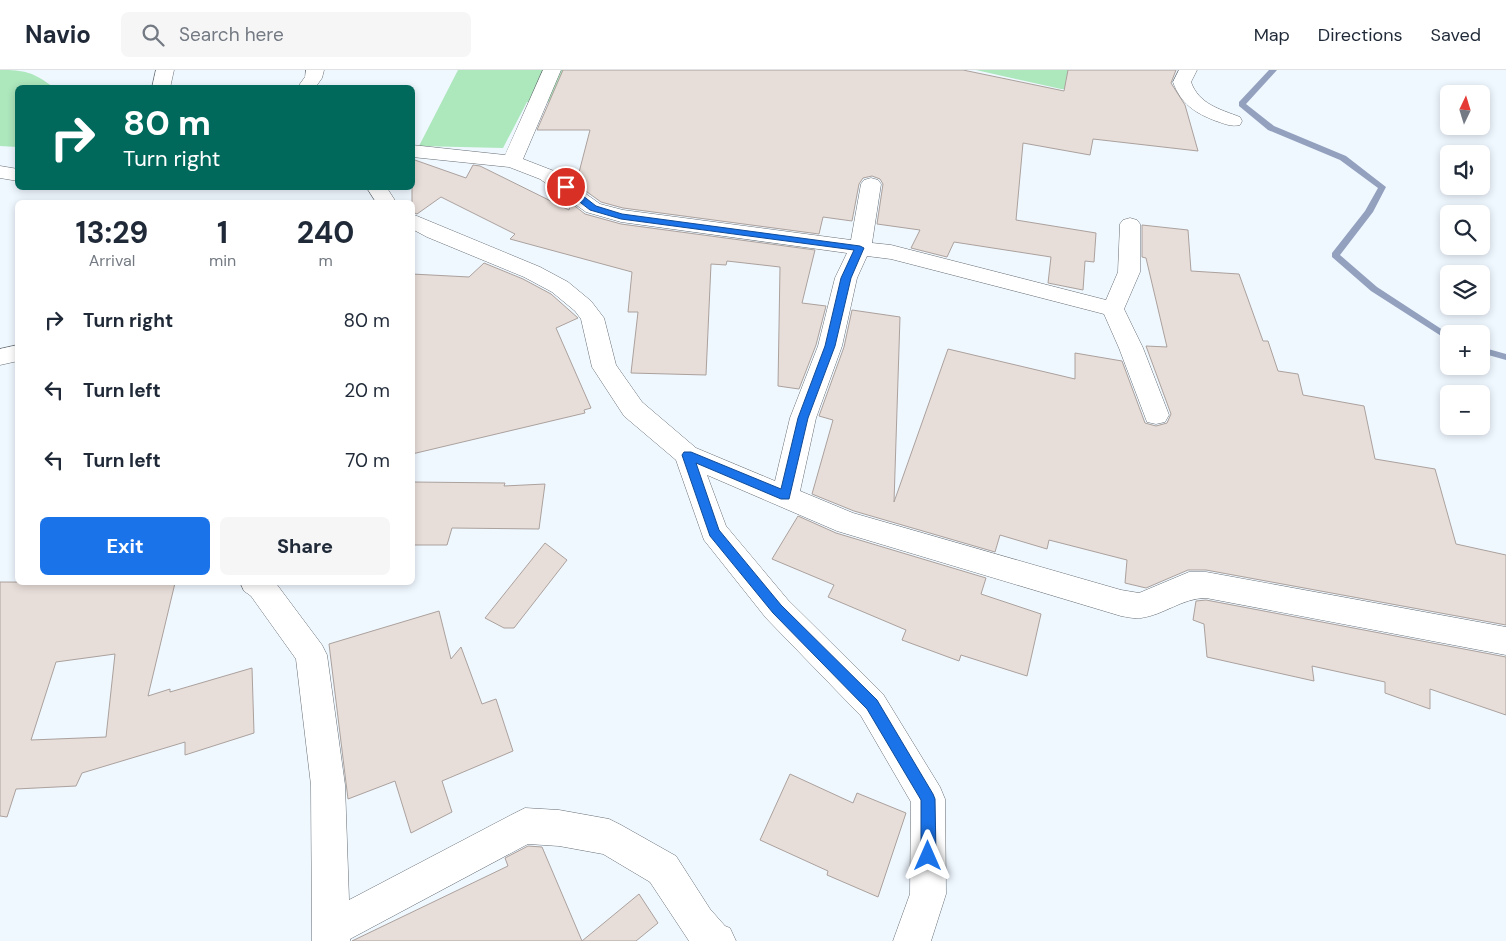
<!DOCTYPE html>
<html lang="en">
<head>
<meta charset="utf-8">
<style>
  :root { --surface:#fff; --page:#f6f6f7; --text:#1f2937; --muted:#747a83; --line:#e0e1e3; --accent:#1a73e8 }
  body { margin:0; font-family:"DM Sans",sans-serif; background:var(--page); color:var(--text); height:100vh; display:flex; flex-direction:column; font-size:19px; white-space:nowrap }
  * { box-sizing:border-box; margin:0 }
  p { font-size:16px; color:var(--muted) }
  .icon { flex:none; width:28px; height:28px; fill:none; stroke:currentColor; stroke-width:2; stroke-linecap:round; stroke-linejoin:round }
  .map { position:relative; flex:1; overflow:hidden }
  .details { position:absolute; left:15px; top:130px; width:400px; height:385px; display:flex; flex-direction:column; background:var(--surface); border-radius:8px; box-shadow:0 2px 8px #0003 }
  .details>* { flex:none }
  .hud { position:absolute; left:15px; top:15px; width:400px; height:105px; border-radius:8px; box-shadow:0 2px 8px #0003; background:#00695c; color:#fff; overflow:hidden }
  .needle { width:32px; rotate:4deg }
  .controls { position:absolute; left:1440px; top:15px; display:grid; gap:10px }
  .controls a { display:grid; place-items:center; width:50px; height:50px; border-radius:8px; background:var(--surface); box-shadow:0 2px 8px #0003; font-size:25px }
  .pin { position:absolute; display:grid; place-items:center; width:42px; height:42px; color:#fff; margin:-21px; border:2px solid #fff; border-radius:50%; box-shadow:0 1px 5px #0007 }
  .me { position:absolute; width:55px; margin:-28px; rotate:0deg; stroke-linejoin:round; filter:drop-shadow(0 0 4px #0008) }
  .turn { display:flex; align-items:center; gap:18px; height:105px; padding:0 25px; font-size:22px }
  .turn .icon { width:65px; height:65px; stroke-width:2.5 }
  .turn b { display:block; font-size:35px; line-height:42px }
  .eta { display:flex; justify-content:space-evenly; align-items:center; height:85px; text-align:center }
  .eta b { font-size:30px; font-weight:700; line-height:35px }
  .button { display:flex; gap:10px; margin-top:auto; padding:10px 25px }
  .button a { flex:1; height:58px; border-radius:8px; background:var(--accent); color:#fff; font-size:20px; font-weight:700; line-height:58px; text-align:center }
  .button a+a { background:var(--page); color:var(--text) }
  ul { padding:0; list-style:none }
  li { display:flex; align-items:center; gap:15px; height:70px; padding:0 25px }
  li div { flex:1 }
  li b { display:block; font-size:19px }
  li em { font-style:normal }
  header { display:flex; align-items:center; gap:30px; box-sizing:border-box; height:70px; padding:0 25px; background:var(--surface); border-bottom:1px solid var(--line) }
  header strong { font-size:24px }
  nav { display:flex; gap:28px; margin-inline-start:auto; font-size:18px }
  .search { width:350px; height:45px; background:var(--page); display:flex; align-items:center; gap:12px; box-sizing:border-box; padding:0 18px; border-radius:8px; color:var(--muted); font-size:19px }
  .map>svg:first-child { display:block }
</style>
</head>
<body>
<header>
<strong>Navio</strong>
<div class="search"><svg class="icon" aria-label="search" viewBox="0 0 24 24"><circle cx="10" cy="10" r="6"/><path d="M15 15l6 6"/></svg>Search here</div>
<nav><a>Map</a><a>Directions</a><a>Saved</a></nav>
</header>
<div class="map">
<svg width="1506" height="871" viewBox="0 0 1506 871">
  <rect width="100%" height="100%" fill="#eff7ff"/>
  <g fill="#ade7bc">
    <path d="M0,0C25,0 33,2 53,17L18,18L17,77L0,76Z"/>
    <path d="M458,0H789L644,32H527L503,78L419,76Z"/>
    <path d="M976,0H1131L1093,20L1061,19Z"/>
  </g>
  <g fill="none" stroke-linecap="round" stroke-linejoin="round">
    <g fill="#93a1be" fill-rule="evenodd">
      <path d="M1269,0H1277L1246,34L1274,56L1346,86L1386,117L1373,142L1340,185L1377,217L1449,264V271L1371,221L1332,187V183L1365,141L1378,118L1340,90L1268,60L1239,36V32Z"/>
      <path d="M1481,277L1506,284V290L1481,283Z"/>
    </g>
  </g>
  <g fill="#e8ded9" stroke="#aba19d" fill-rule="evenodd">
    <path d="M563,0H963L1064,21L1068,0H1176L1171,13L1185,35L1198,81L1093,69L1090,85L1023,73L1016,150L1096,163L1094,192L1085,191L1083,220L1048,213L1051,187L954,172L947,187L911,178L920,160L877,154L883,114L880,109L872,106L863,108L859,114L852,151L823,147L819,164L623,138L601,132L576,114L590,60H537Z"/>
    <path d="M412,89L466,108L473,95L480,96L569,140L571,133L585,144L621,154L815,180L802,233L826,236L816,275L799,319L778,316L780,197L727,191L726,195L711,194L706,305L631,303L638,242H628L632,202L510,169L515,164L441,127L417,144L412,142Z"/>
    <path d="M1142,155L1188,160L1191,201L1239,204L1263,271H1268L1278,301L1298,304L1303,325L1364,336L1375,389L1435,399L1456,474L1506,485V555L1206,500H1188L1146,518L1125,513L1127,490L1049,470L1047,479L1000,465L995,482L854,441L812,424L833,350L819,346L844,277L852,240L900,247L894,432L948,279L1075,309V283L1122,291L1145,353L1156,356L1167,353L1171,344L1146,276L1167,277L1146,188L1142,187Z"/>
    <path d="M484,193L523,209L551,224L578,248L556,258L591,338L584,340L585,343L412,384V204L469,207Z"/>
    <path d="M412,412L505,413L504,416L545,414L539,459L452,458L447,475H412Z"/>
    <path d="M798,446L836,463L986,508L981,524L1041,544L1027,606L961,585L959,591L902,570L906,560L828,527L834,515L772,489Z"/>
    <path d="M545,473L567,490L514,558H504L485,548Z"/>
    <path d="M0,512L175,513L148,626L170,619V622L252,598L254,663L185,685V672L82,703L76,716L16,719L7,747L0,746ZM115,584L106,667L31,670L56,592Z"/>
    <path d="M1206,530L1506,587V645L1430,619V639L1385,623V612L1312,596L1314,611L1207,587L1204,554L1193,550L1196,531Z"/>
    <path d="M439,541L451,589L461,577L482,634L496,629L513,681L442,711L452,742L411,763L395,711L348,729L329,574Z"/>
    <path d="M790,704L853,733L857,723L906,743L878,827L827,805L828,801L760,770Z"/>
    <path d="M528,776L542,777L582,871L639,824L658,853L636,871H352L508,796L505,788Z"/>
  </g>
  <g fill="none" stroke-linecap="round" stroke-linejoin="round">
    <defs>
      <g id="street">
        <path d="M156,0H174L170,18H152Z"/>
        <path d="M306,0H324L322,8L315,18H297L305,7Z"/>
        <path d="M543,0H561L523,89L554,101L600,134L623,140L851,170L861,114L864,110L871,108L878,110L881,114L872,173L891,175L1106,230L1118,202L1120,154L1123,150L1130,148L1137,150L1140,154V202L1124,239L1143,278L1169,345L1165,352L1156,354L1147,352L1119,278L1104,244L891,189L867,186L857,208L842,276L816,348L800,421L853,443L1121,520L1139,523L1189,502H1206L1506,557V585L1206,528C1182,528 1164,545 1141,548C1135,549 1127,547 1121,546L837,461L707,405L726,456L788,530L883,624L940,717L945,729L946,824L931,871H893L910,824L911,732L861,646L766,548L704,470L676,390L624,346L592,297L581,249L575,241L552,222L524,207L427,167L412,159V144L540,197L568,212L591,231L604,248L616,295L642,332L696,378L775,411L790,348L818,276L835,208L847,183L621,152L586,142L540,109L509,97L412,87V75L505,85Z"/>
        <path d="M1179,0H1197L1191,12C1199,34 1219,39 1240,47L1242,51L1240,55C1231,57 1225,54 1216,51C1195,43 1181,34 1173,12Z"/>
        <path d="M0,96L18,99V111L0,108Z"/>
        <path d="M367,118H387L396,132H376Z"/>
        <path d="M18,275V291L0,295V279Z"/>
        <path d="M240,512H275L322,575L327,585L345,715L349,830L513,744L525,738L559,740L609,749L621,755L676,786L710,839L725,856L730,858L736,871H689L650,812L603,784L559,776L528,774L350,869V871H312L311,715L296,589L251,526L244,521Z"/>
      </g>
    </defs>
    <use href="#street" stroke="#686f75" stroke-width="1"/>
    <use href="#street" fill="#fff" fill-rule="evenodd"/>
  </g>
  <path fill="#1a73e8" stroke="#114b97" d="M563,115H569L596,136L622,144L860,176L864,178L851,208L835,276L808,348L789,429H781L696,393L719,460L781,535L877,630L933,724L935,729L936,786L933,791L928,793L923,791L921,786V730L867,639L773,543L710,466L682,385L684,382H691L781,419L798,348L825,276L841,208L854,180L621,149L590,140L563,119Z"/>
</svg>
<div class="controls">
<a><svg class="needle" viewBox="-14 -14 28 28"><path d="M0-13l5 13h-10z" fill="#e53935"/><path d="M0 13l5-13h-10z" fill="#747a83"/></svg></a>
<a><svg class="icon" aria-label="sound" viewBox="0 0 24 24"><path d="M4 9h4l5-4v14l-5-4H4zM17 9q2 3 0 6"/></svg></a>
<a><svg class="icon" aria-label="search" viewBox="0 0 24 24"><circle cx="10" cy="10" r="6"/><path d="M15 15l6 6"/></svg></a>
<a><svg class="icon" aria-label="layers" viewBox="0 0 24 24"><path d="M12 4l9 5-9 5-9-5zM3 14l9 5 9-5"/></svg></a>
<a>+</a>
<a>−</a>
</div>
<div class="pin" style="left:566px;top:117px;background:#d93025"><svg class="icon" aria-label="arrive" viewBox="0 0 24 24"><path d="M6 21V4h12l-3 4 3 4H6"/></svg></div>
<svg class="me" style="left:928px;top:786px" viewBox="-20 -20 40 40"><path d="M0-17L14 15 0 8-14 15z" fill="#1a73e8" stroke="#fff" stroke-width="4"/></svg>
<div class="hud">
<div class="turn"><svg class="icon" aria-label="right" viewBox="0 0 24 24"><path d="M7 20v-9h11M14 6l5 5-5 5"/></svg><div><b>80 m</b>Turn right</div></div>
</div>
<section class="details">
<div class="eta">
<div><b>13:29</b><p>Arrival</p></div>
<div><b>1</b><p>min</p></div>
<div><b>240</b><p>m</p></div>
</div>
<ul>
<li><svg class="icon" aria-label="right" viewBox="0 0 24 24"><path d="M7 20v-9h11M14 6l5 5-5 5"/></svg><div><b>Turn right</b></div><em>80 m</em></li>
<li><svg class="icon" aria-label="left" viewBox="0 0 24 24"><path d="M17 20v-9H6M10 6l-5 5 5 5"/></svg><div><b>Turn left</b></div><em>20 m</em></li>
<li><svg class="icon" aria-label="left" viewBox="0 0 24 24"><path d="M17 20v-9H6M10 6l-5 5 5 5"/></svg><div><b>Turn left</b></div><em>70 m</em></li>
</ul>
<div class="button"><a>Exit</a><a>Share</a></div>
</section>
</div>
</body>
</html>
